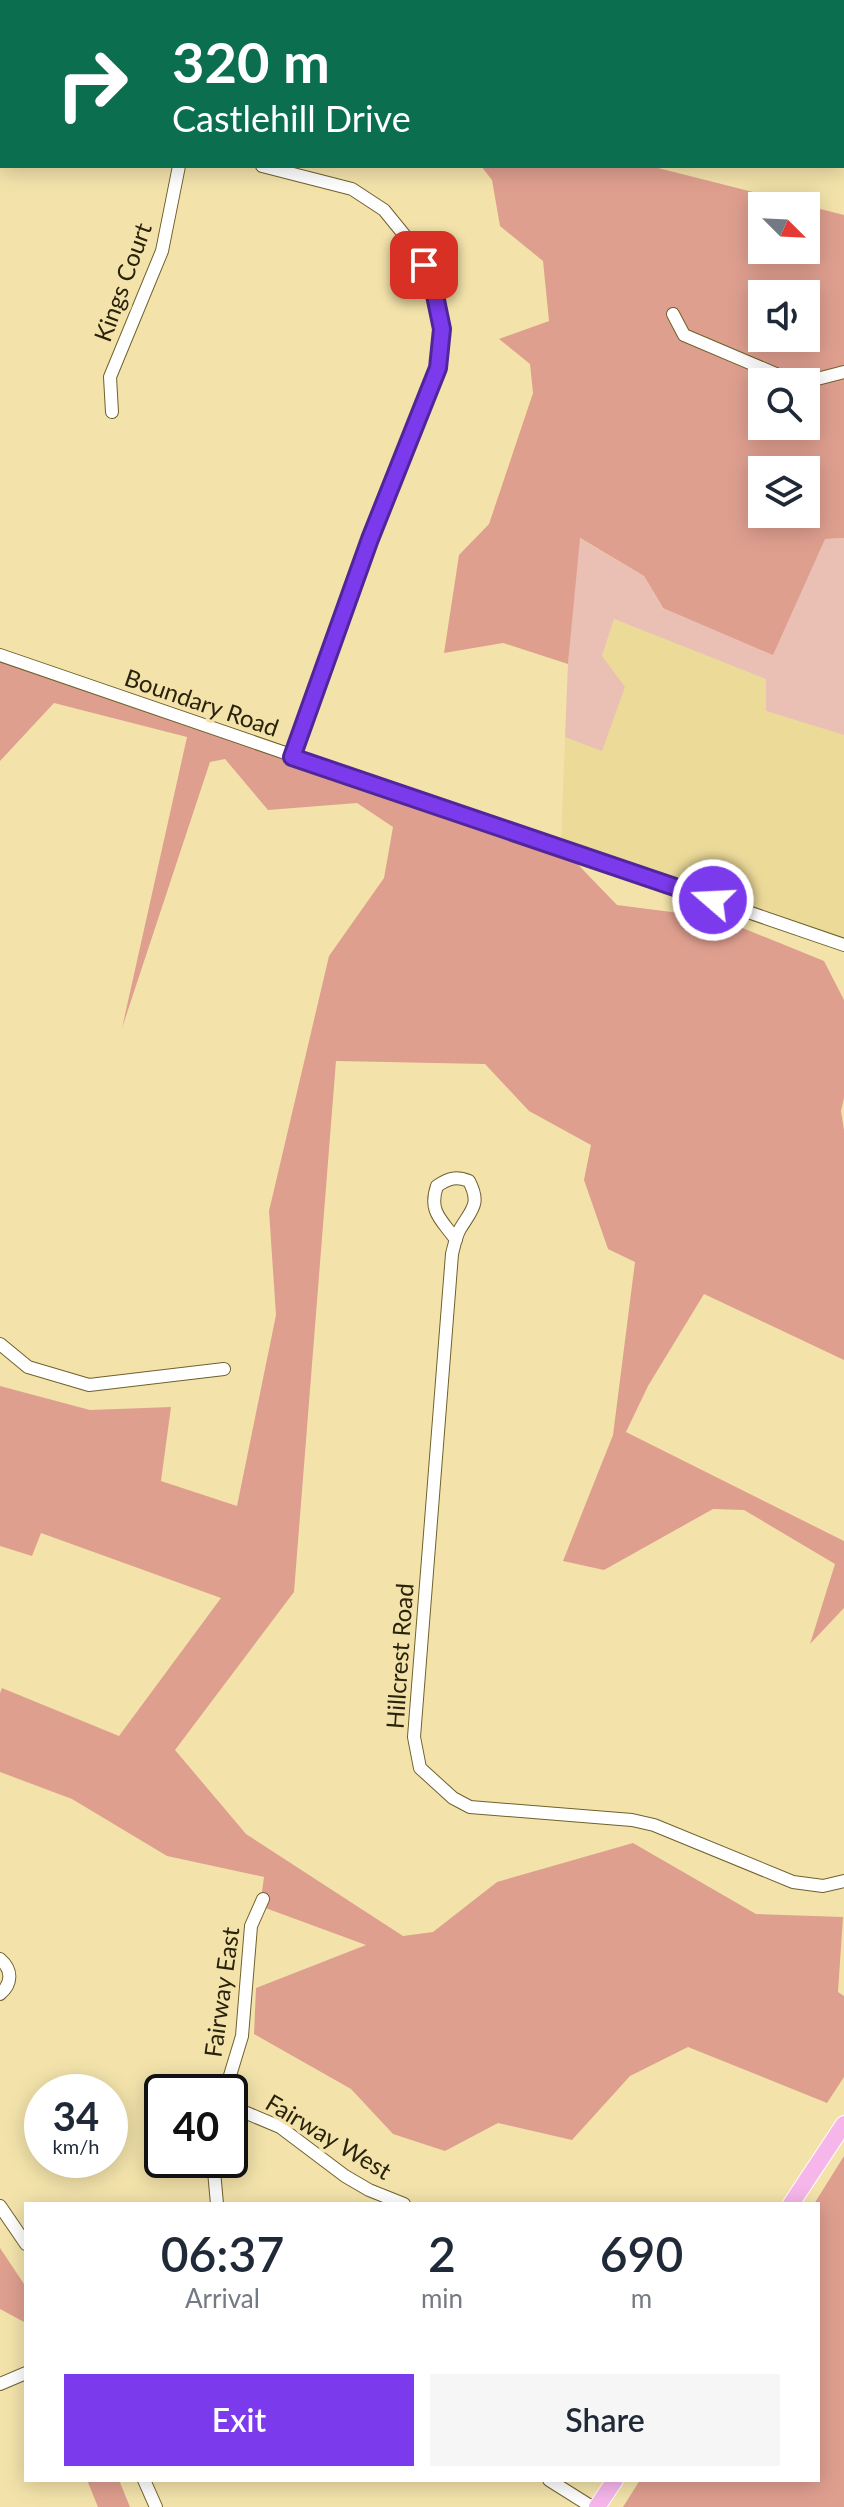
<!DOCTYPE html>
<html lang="en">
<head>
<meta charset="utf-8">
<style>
  :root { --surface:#fff; --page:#f6f6f7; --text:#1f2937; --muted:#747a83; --accent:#7c3aed }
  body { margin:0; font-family:Lato,sans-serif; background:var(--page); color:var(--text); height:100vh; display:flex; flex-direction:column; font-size:30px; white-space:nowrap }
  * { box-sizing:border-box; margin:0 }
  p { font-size:26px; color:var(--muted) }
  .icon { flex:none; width:44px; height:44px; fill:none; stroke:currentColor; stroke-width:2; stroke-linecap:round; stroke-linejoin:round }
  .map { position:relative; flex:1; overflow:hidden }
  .details { position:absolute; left:24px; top:2202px; width:796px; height:280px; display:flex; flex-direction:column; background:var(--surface); border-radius:0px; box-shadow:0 4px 20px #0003 }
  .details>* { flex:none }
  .hud { position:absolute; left:0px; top:0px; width:844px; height:168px; box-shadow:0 4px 20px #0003; background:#0b6e4f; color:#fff; overflow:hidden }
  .needle { width:52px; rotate:114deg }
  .buttons { position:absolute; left:748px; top:192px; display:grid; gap:16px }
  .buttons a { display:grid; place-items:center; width:72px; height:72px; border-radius:0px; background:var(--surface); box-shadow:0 4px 20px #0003; font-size:40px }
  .speed { position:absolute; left:24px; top:2074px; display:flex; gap:16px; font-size:40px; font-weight:700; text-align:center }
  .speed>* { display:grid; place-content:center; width:104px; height:104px; border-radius:50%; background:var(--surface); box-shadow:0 4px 20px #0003; line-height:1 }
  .speed small { font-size:20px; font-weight:400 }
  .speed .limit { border:4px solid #111; border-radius:12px; background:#fff; color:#111 }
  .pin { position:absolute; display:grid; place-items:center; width:68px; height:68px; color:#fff; margin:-34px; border-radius:16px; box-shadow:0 4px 12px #0006 }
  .me { position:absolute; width:88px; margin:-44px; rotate:289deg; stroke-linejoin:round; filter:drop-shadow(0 0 6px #0008) }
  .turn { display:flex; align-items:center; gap:28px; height:168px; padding:0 40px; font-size:36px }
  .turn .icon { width:104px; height:104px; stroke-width:2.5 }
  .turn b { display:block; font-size:56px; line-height:68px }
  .eta { display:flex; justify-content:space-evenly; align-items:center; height:136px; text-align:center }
  .eta b { font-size:48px; font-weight:600; line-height:56px }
  .action { display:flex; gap:16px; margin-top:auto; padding:16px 40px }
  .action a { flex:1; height:92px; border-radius:0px; background:var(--accent); color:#fff; font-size:32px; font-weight:600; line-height:92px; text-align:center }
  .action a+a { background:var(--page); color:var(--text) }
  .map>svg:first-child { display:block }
</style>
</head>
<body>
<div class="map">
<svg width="844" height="2507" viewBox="0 0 844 2507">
  <rect width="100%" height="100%" fill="#f3e3ab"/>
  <path fill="#ecda99" d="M614,619L766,679V711L844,735V945L561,842L565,737L602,750V656Z"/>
  <path fill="#eabfb4" d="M579,538L644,576L663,609L825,539L844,538V735L766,711V679L614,619L602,656L625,687L602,751L565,737L568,664Z"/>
  <g fill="#df9f8f" fill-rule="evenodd">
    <path d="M481,166H650L844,215V538L825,539L773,655L663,608L644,576L580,538L568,664L503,643L444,653L459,555L489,524L533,393L530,364L499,339L549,321L543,261L500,226L492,180ZM762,206H806V250H762ZM762,294H806V338H762ZM762,382H806V426H762ZM762,470H806V514H762Z"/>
    <path d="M0,656L561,847L617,905L718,918L824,961L844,1000V1098L841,1111L844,1130V1360L704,1294L648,1386L626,1432L844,1541V1608L810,1644L835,1564L744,1510L713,1509L604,1570L563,1561L613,1435L635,1262L608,1249L584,1180L591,1145L529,1111L485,1064L336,1061L294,1592L175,1750L246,1834L403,1936L433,1932L497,1882L633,1843L756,1914L843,1917L838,1992L844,1996V2077L827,2103L688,2047L630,2076L572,2140L498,2123L445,2151L393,2134L351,2089L254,2034L256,1988L366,1945L260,1906L264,1877L167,1856L72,1799L0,1772V1693L2,1688L119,1736L221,1598L41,1533L32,1556L0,1546V1386L90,1410L171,1407L161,1481L237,1506L276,1315L269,1211L329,956L384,878L393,827L357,803L268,810L225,759L210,762L122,1028L187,737L54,703L0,761Z"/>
    <path d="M844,2156V2507H623L640,2480H818V2204H814Z"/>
    <path d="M0,2248L26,2287V2323L0,2309Z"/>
    <path d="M87,2480H119L130,2507H98Z"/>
  </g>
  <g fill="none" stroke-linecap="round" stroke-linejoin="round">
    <defs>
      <g id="minor">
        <path d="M290,0L296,2"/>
        <path d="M839,2L841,0"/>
        <path d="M842,55L844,59"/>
        <path d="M0,60L2,62"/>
        <path d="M262,166L352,189L384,210L415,248L432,281L442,329L438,368L370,539L292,757"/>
        <path d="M673,314L684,335L783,377L817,379L844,372"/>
        <path d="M112,412L110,377L162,251L179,166"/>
        <path d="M0,655L844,945"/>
        <path d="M456,1240C442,1220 428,1212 437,1186C449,1178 456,1176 469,1181C481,1204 472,1209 460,1229C456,1236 454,1246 452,1254L414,1737L420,1768L453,1798L470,1807L632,1820L654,1825L793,1882L823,1886L844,1881"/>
        <path d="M0,1344L28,1367L89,1385L224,1369"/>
        <path d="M0,1959C13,1970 12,1984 0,1994"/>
        <path d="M225,2092L242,2036L251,1926L263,1899"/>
        <path d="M230,2106L280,2127L345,2176L369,2190L404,2204"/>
        <path d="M213,2160L217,2204"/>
        <path d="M0,2206L26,2244"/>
        <path d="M0,2384L26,2373"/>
        <path d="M144,2480L156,2507"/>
        <path d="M549,2480L592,2507"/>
      </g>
      <g id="major">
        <path d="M791,2204L844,2124"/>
        <path d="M597,2507L615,2480"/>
      </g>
    </defs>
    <use href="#minor" stroke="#70612c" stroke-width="14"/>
    <use href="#major" stroke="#fff" stroke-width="18"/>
    <use href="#minor" stroke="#fff" stroke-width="12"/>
    <use href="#major" stroke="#f6b6ea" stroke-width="16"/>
  </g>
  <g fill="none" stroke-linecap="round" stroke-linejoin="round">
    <defs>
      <path id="route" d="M424,265L432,281L442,329L438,368L370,539L292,757L713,900"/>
    </defs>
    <use href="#route" stroke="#51269a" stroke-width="20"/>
    <use href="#route" stroke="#7c3aed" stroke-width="14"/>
  </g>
  <g text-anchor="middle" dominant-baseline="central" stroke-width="7" stroke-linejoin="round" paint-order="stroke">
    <g font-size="24" fill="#29230d" stroke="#f3e3ab">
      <text transform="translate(122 282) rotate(-70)">Kings Court</text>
      <text transform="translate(202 702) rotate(19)">Boundary Road</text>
      <text transform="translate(399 1656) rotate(-86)">Hillcrest Road</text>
      <text transform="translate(221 1992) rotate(-82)">Fairway East</text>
      <text transform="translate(329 2136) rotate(31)">Fairway West</text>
    </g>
  </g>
</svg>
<div class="buttons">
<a><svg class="needle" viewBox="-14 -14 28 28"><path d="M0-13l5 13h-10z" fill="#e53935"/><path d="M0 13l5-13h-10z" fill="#747a83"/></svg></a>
<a><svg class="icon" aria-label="sound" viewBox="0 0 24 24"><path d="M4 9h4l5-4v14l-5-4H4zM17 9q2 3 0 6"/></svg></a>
<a><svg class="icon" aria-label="search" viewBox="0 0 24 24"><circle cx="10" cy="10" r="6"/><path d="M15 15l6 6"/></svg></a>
<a><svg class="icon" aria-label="layers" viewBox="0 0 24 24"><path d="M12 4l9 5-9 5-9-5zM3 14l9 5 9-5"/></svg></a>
</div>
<div class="speed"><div>34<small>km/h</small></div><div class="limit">40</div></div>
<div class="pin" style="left:424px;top:265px;background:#d93025"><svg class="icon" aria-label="arrive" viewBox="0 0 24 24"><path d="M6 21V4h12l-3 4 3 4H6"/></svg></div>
<svg class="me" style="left:713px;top:900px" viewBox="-20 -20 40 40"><circle r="17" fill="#7c3aed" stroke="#fff" stroke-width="3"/><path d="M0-11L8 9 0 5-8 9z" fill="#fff"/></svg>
<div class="hud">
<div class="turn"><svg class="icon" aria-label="right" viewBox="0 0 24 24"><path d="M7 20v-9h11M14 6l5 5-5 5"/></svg><div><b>320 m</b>Castlehill Drive</div></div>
</div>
<section class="details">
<div class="eta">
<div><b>06:37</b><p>Arrival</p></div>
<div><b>2</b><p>min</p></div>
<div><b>690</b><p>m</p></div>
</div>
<div class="action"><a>Exit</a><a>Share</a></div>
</section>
</div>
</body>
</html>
